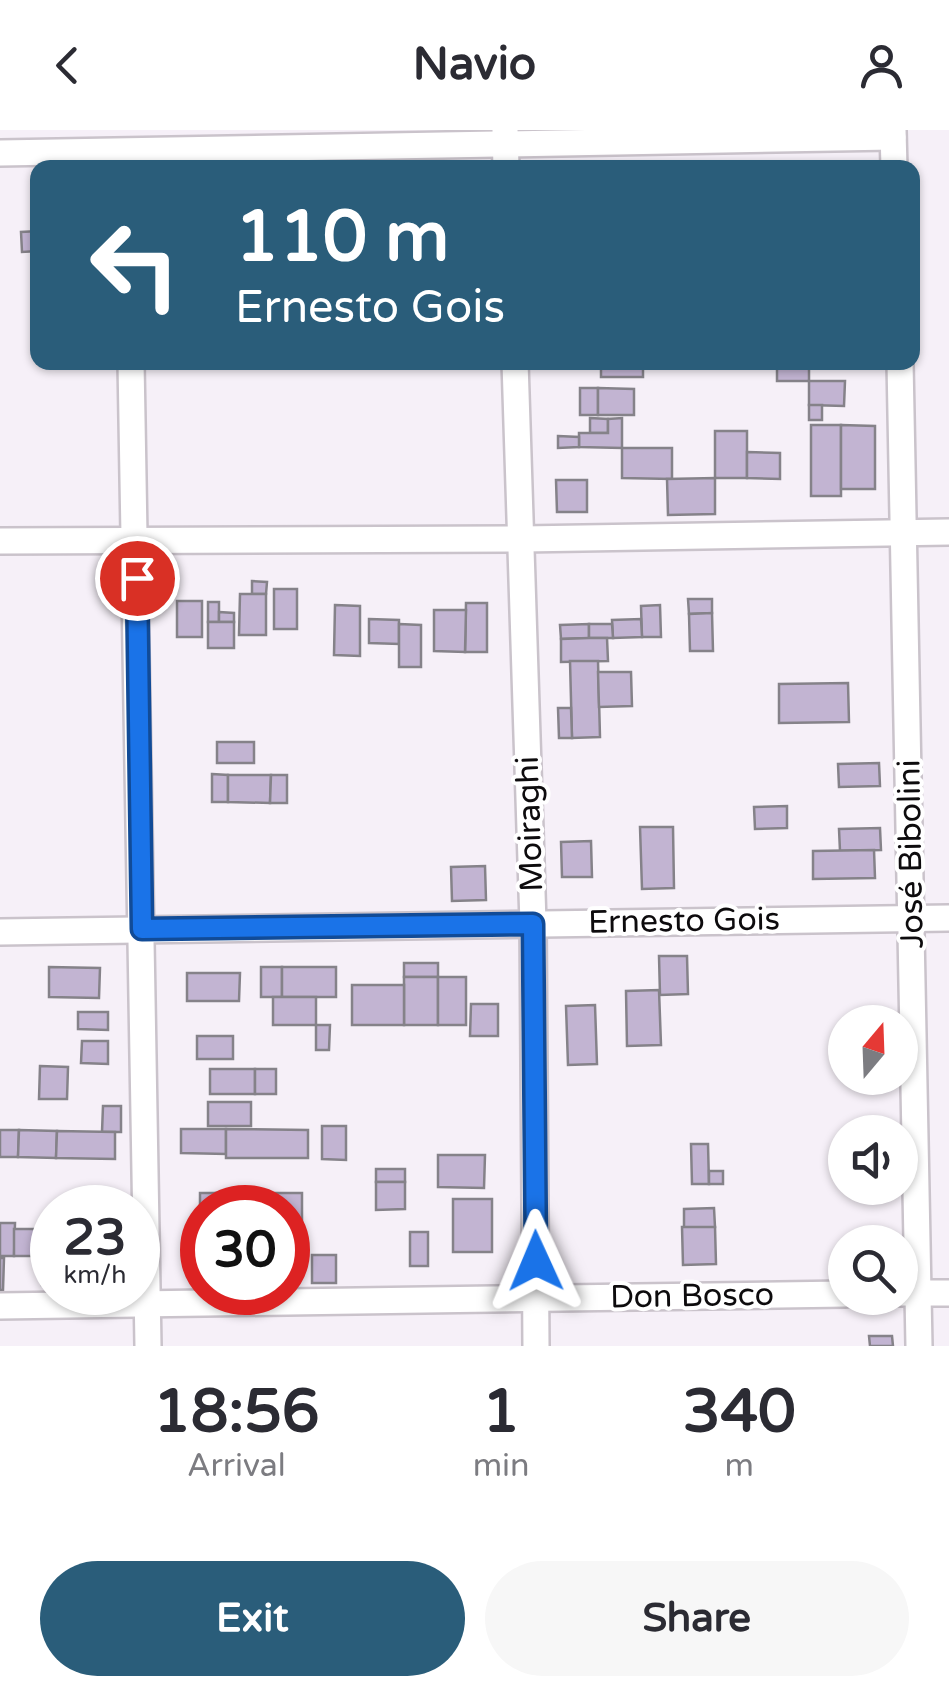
<!DOCTYPE html>
<html lang="en">
<head>
<meta charset="utf-8">
<style>
  :root { --surface:#fff; --page:#f7f7f7; --text:#2b2b33; --muted:#7c7c81; --accent:#2a5d7a }
  body { margin:0; font-family:"Varela Round",sans-serif; background:var(--page); color:var(--text); height:100vh; display:flex; flex-direction:column; font-size:38px; white-space:nowrap }
  * { box-sizing:border-box; margin:0 }
  p { font-size:32px; color:var(--muted) }
  .icon { flex:none; width:55px; height:55px; fill:none; stroke:currentColor; stroke-width:2; stroke-linecap:round; stroke-linejoin:round }
  .map { position:relative; height:1216px; overflow:hidden }
  .drawer { display:flex; flex-direction:column; background:var(--surface); flex:1 }
  .drawer>* { flex:none }
  .banner { position:absolute; left:30px; top:30px; width:890px; height:210px; border-radius:20px; box-shadow:0 2px 8px #0004; background:#2a5d7a; color:#fff; overflow:hidden }
  .needle { width:65px; rotate:19deg }
  .tools { position:absolute; left:828px; top:875px; display:grid; gap:20px }
  .tools a { display:grid; place-items:center; width:90px; height:90px; border-radius:50%; background:var(--surface); box-shadow:0 2px 8px #0004; font-size:50px }
  .speed { position:absolute; left:30px; top:1055px; display:flex; gap:20px; font-size:50px; font-weight:700; text-align:center }
  .speed>* { display:grid; place-content:center; width:130px; height:130px; border-radius:50%; background:var(--surface); box-shadow:0 2px 8px #0004; line-height:1 }
  .speed small { font-size:25px; font-weight:400 }
  .speed .limit { border:15px solid #d22; background:#fff; color:#111 }
  .pin { position:absolute; display:grid; place-items:center; width:85px; height:85px; color:#fff; margin:-42px; border:5px solid #fff; border-radius:50%; box-shadow:0 2px 10px #0007 }
  .me { position:absolute; width:110px; margin:-55px; rotate:359deg; stroke-linejoin:round; filter:drop-shadow(0 0 8px #0008) }
  .turn { display:flex; align-items:center; gap:35px; height:210px; padding:0 40px; font-size:45px }
  .turn .icon { width:130px; height:130px; stroke-width:2.5 }
  .turn b { display:block; font-size:70px; line-height:85px }
  .eta { display:flex; justify-content:space-evenly; align-items:center; height:170px; text-align:center }
  .eta b { font-size:60px; font-weight:700; line-height:70px }
  .cta { display:flex; gap:20px; margin-top:auto; padding:20px 40px }
  .cta a { flex:1; height:115px; border-radius:60px; background:var(--accent); color:#fff; font-size:40px; font-weight:700; line-height:115px; text-align:center }
  .cta a+a { background:var(--page); color:var(--text) }
  header { display:flex; justify-content:space-between; align-items:center; height:130px; padding:0 40px; background:var(--surface); font-size:45px; font-weight:700 }
  .map>svg:first-child { display:block }
</style>
</head>
<body>
<header><svg class="icon" aria-label="back" viewBox="0 0 24 24"><path d="M15 5l-7 7 7 7"/></svg>Navio<svg class="icon" aria-label="person" viewBox="0 0 24 24"><circle cx="12" cy="8" r="4"/><path d="M4 21q1-7 8-7t8 7"/></svg></header>
<div class="map">
<svg width="949" height="1216" viewBox="0 0 949 1216">
  <rect width="100%" height="100%" fill="#f6f0f8"/>
  <g fill="#c2b4d2" stroke="#858289" stroke-width="2.5">
    <path d="M38,101V121L22,122L21,102Z"/>
    <rect x="601" y="232" width="42" height="15"/>
    <rect x="777" y="232" width="32" height="19"/>
    <path d="M809,251H845L844,276L809,275Z"/>
    <rect x="580" y="258" width="18" height="27"/>
    <path d="M598,258L634,259V285H598Z"/>
    <rect x="809" y="275" width="13" height="15"/>
    <path d="M590,288L608,289V303H590Z"/>
    <path d="M622,288V318L579,317V303H608V289Z"/>
    <rect x="811" y="295" width="30" height="71"/>
    <path d="M841,295L875,296V359H841Z"/>
    <rect x="715" y="301" width="32" height="47"/>
    <path d="M558,306L579,307V317L558,318Z"/>
    <path d="M622,318H672V349L622,348Z"/>
    <path d="M747,322L780,323V349L747,348Z"/>
    <path d="M715,348V384L668,385L667,349Z"/>
    <path d="M556,350H587V382H557Z"/>
    <path d="M252,451L267,452L266,464H252Z"/>
    <rect x="274" y="459" width="23" height="40"/>
    <path d="M240,464H266V505H239Z"/>
    <path d="M688,469H712V483L689,484Z"/>
    <rect x="177" y="471" width="25" height="36"/>
    <rect x="208" y="472" width="11" height="20"/>
    <path d="M466,473H487V522H465Z"/>
    <path d="M335,475L360,476V526L334,525Z"/>
    <path d="M660,475L661,507H642L641,476Z"/>
    <path d="M434,480H466L465,522L434,521Z"/>
    <path d="M219,482L234,483V492H219Z"/>
    <path d="M712,483L713,521H690L689,484Z"/>
    <path d="M369,489L399,490V514L369,513Z"/>
    <path d="M641,489L642,507L613,508L612,490Z"/>
    <rect x="208" y="492" width="26" height="26"/>
    <path d="M399,494L421,495V537H399Z"/>
    <path d="M589,494V508L561,509L560,495Z"/>
    <path d="M589,494H612L613,508H589Z"/>
    <path d="M589,508H607L608,531L561,532V509Z"/>
    <path d="M570,531H598L600,607L572,608Z"/>
    <path d="M598,542H631L632,576L599,577Z"/>
    <path d="M848,553L849,592L779,593V554Z"/>
    <path d="M558,578H571L572,608H559Z"/>
    <rect x="217" y="612" width="37" height="21"/>
    <path d="M879,633L880,656L839,657L838,634Z"/>
    <path d="M212,644L228,645V672H212Z"/>
    <path d="M228,645H271L270,673L228,672Z"/>
    <path d="M271,645H287V673H270Z"/>
    <path d="M787,676V698L755,699L754,677Z"/>
    <path d="M640,697H673L674,758L642,759Z"/>
    <path d="M880,698L881,720L840,721L839,699Z"/>
    <path d="M591,711L592,747H562L561,712Z"/>
    <path d="M874,720L875,748L813,749V721Z"/>
    <path d="M485,736L486,770L452,771L451,737Z"/>
    <path d="M659,826H687L688,864L660,865Z"/>
    <rect x="404" y="833" width="34" height="14"/>
    <path d="M49,837L100,838L99,868L49,867Z"/>
    <rect x="261" y="837" width="21" height="30"/>
    <rect x="282" y="837" width="54" height="30"/>
    <path d="M187,843H240L239,871H187Z"/>
    <rect x="404" y="847" width="34" height="48"/>
    <rect x="438" y="847" width="28" height="48"/>
    <rect x="352" y="855" width="52" height="40"/>
    <path d="M659,860L661,915L627,916L626,861Z"/>
    <rect x="273" y="867" width="43" height="28"/>
    <path d="M471,874H498V906H470Z"/>
    <path d="M595,875L597,934L568,935L566,876Z"/>
    <path d="M78,882H108V900L78,899Z"/>
    <path d="M316,895H330L329,920H316Z"/>
    <rect x="197" y="906" width="36" height="23"/>
    <path d="M82,911H108V934L81,933Z"/>
    <path d="M40,936L68,937L67,969H39Z"/>
    <rect x="210" y="939" width="45" height="25"/>
    <rect x="255" y="939" width="21" height="25"/>
    <rect x="208" y="972" width="43" height="24"/>
    <path d="M103,976H121V1002H102Z"/>
    <path d="M322,996H346V1030L322,1029Z"/>
    <path d="M181,999H226V1024L181,1023Z"/>
    <path d="M226,999L308,1000V1028H226Z"/>
    <path d="M0,1000H19L18,1027H0Z"/>
    <path d="M19,1000L57,1001L56,1028L18,1027Z"/>
    <path d="M57,1001L115,1002V1029L56,1028Z"/>
    <path d="M691,1014H708L709,1054H692Z"/>
    <path d="M438,1025H485L484,1058L438,1057Z"/>
    <rect x="376" y="1039" width="29" height="13"/>
    <rect x="709" y="1041" width="14" height="13"/>
    <path d="M376,1052H405V1079L376,1080Z"/>
    <rect x="200" y="1063" width="16" height="14"/>
    <rect x="216" y="1063" width="32" height="15"/>
    <path d="M248,1063H302V1094H288V1078H248Z"/>
    <rect x="453" y="1069" width="39" height="53"/>
    <path d="M714,1078L715,1097L684,1098V1079Z"/>
    <path d="M0,1093H15L14,1126H0Z"/>
    <path d="M682,1097H715L716,1134L683,1135Z"/>
    <rect x="14" y="1099" width="37" height="27"/>
    <rect x="410" y="1102" width="18" height="34"/>
    <rect x="312" y="1125" width="24" height="28"/>
    <path d="M0,1128H4L3,1160H0Z"/>
    <path d="M43,1137H52V1155H42Z"/>
    <path d="M869,1206H892L893,1216H870Z"/>
  </g>
  <g fill="none" stroke-linecap="round" stroke-linejoin="round">
    <defs>
      <g id="minor">
        <path d="M505,0L506,38"/>
        <path d="M893,0L894,38"/>
        <path d="M0,23L893,7"/>
        <path d="M131,232L148,1216"/>
        <path d="M515,232L533,793L536,1216"/>
        <path d="M900,232L919,1216"/>
        <path d="M0,411L523,409L949,402"/>
        <path d="M0,802L949,788"/>
        <path d="M900,1163H949"/>
        <path d="M0,1176L845,1164"/>
      </g>
    </defs>
    <use href="#minor" stroke="#cac3cb" stroke-width="30"/>
    <use href="#minor" stroke="#fff" stroke-width="25"/>
  </g>
  <g fill="none" stroke-linecap="round" stroke-linejoin="round">
    <defs>
      <path id="route" d="M137,448L142,799L533,794L536,1131"/>
    </defs>
    <use href="#route" stroke="#114b97" stroke-width="25"/>
    <use href="#route" stroke="#1a73e8" stroke-width="18"/>
  </g>
  <g text-anchor="middle" dominant-baseline="central" stroke-width="8" stroke-linejoin="round" paint-order="stroke">
    <g font-size="32" fill="#0d0b0d" stroke="#fff">
      <text transform="translate(530 694) rotate(-92)">Moiraghi</text>
      <text transform="translate(911 724) rotate(-91)">José Bibolini</text>
      <text transform="translate(684 791) rotate(-1)">Ernesto Gois</text>
      <text transform="translate(692 1166) rotate(-1)">Don Bosco</text>
    </g>
  </g>
</svg>
<div class="tools">
<a><svg class="needle" viewBox="-14 -14 28 28"><path d="M0-13l5 13h-10z" fill="#e53935"/><path d="M0 13l5-13h-10z" fill="#7c7c81"/></svg></a>
<a><svg class="icon" aria-label="sound" viewBox="0 0 24 24"><path d="M4 9h4l5-4v14l-5-4H4zM17 9q2 3 0 6"/></svg></a>
<a><svg class="icon" aria-label="search" viewBox="0 0 24 24"><circle cx="10" cy="10" r="6"/><path d="M15 15l6 6"/></svg></a>
</div>
<div class="speed"><div>23<small>km/h</small></div><div class="limit">30</div></div>
<div class="pin" style="left:137px;top:448px;background:#d93025"><svg class="icon" aria-label="arrive" viewBox="0 0 24 24"><path d="M6 21V4h12l-3 4 3 4H6"/></svg></div>
<svg class="me" style="left:536px;top:1131px" viewBox="-20 -20 40 40"><path d="M0-17L14 15 0 8-14 15z" fill="#1a73e8" stroke="#fff" stroke-width="4"/></svg>
<div class="banner">
<div class="turn"><svg class="icon" aria-label="left" viewBox="0 0 24 24"><path d="M17 20v-9H6M10 6l-5 5 5 5"/></svg><div><b>110 m</b>Ernesto Gois</div></div>
</div>
</div>
<section class="drawer">
<div class="eta">
<div><b>18:56</b><p>Arrival</p></div>
<div><b>1</b><p>min</p></div>
<div><b>340</b><p>m</p></div>
</div>
<div class="cta"><a>Exit</a><a>Share</a></div>
</section>
</body>
</html>
